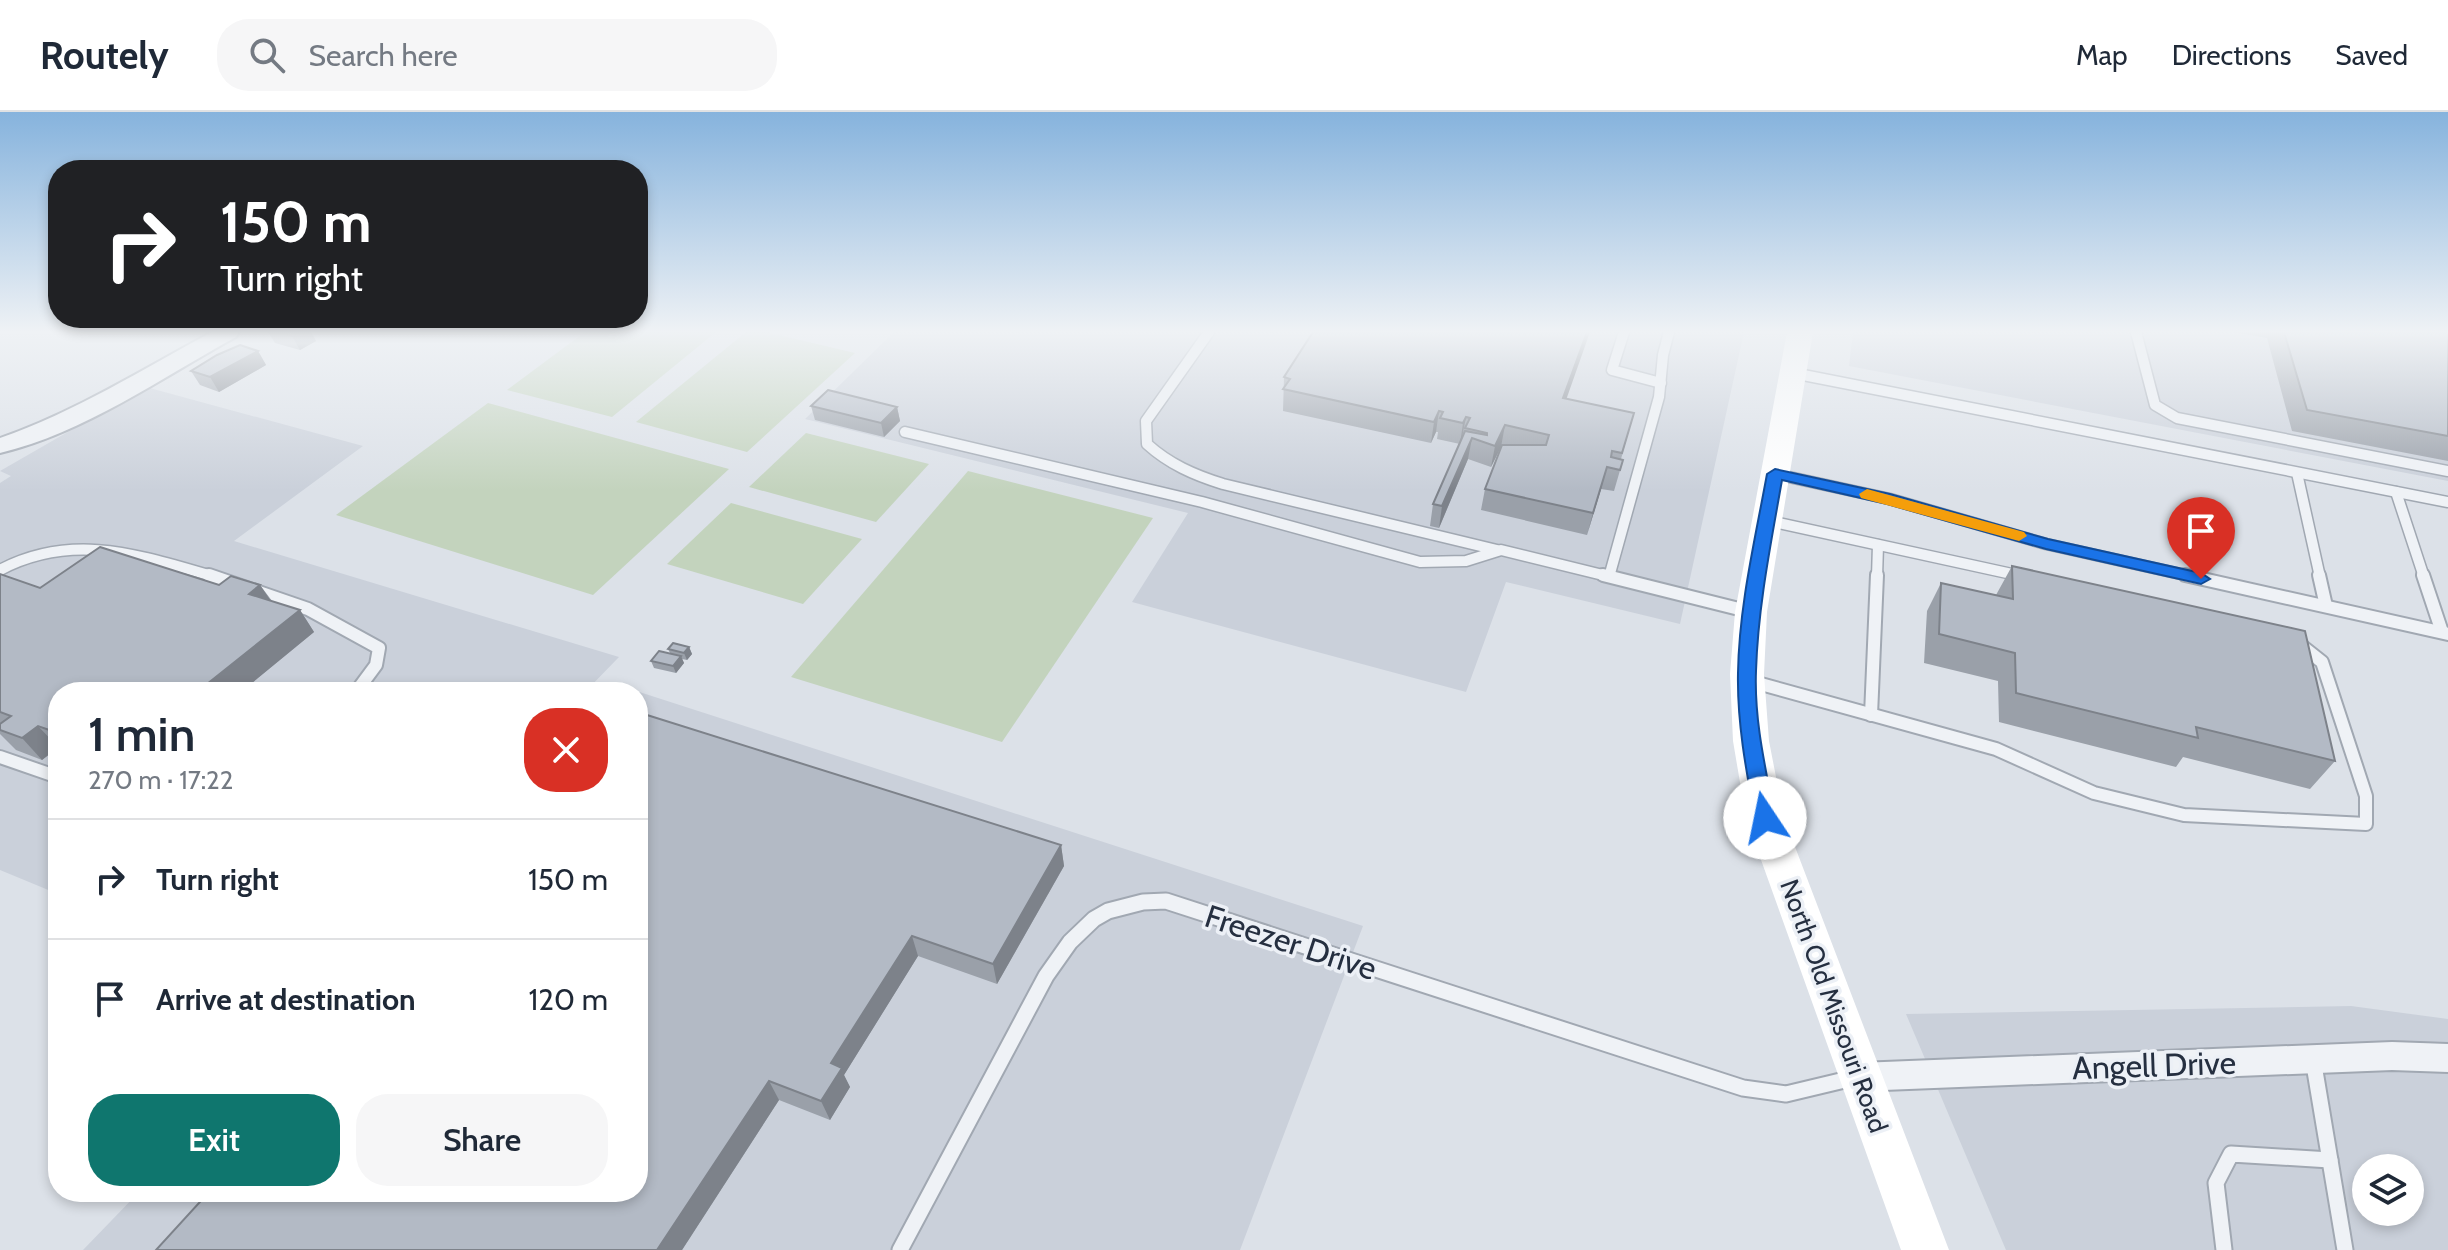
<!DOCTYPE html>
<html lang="en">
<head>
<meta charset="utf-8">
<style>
  :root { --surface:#fff; --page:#f6f6f7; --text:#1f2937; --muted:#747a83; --line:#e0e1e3; --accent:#0f766e }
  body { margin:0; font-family:Cabin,sans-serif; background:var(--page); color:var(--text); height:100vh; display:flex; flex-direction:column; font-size:30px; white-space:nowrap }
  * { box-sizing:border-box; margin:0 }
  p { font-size:26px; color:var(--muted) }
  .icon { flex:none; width:44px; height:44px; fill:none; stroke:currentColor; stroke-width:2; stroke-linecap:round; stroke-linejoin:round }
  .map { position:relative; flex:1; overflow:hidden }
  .details { position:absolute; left:48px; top:570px; width:600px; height:520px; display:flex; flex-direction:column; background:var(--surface); border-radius:32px; box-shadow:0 4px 12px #0003 }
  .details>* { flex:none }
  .guide { position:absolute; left:48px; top:48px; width:600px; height:168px; border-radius:32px; box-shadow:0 4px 12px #0003; background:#202124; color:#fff; overflow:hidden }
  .controls { position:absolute; left:2352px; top:1042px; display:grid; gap:16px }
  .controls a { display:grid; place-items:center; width:72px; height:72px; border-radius:50%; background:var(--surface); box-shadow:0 4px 12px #0003; font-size:40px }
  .pin { position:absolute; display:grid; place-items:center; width:68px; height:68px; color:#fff; margin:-82px -34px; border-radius:50% 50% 50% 0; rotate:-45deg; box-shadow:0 0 8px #0007 }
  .pin .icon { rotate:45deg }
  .me { position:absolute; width:88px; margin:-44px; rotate:349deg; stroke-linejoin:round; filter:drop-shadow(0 0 6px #0008) }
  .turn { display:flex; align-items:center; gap:28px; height:168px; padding:0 40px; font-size:36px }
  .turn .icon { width:104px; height:104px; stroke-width:2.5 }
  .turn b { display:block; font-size:56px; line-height:68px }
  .round { display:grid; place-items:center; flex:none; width:84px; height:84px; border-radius:32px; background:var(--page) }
  .headline { display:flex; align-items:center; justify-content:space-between; height:136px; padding:0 40px }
  h1 { font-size:48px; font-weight:600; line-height:60px }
  .cta { display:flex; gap:16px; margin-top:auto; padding:16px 40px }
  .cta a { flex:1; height:92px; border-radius:32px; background:var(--accent); color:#fff; font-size:32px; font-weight:600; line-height:92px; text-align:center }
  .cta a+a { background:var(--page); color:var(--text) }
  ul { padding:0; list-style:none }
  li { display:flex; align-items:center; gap:24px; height:120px; padding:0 40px; border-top:2px solid var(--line) }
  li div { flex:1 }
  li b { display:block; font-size:30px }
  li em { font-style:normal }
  header { display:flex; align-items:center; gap:48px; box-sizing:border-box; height:112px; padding:0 40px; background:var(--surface); border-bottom:2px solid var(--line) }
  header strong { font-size:38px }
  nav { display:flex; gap:44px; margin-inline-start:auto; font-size:28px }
  .search { width:560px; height:72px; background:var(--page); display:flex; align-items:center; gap:20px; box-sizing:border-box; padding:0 28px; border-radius:32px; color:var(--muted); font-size:30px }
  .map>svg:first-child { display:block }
</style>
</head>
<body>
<header>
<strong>Routely</strong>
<div class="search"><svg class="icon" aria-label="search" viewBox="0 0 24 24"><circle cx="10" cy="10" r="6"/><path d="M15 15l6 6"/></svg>Search here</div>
<nav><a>Map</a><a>Directions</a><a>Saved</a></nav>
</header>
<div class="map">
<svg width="2448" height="1138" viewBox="0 0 2448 1138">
  <rect width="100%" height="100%" fill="#dce1e8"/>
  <g fill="#cad0da" fill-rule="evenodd">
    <path d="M894,220H1744L1680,512L1506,470L1466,580L1132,490L1188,401L805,307Z"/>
    <path d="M1853,220H2448V369L1849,254Z"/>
    <path d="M146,275L363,334L234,429L619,545L585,580H58V782L0,758V371L11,364L0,359Z"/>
    <path d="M627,576L1363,814L1240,1138H83L139,1080H638V580H623Z"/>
    <path d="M2351,894L2448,907V1138H2006L1906,902ZM2366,1056H2410V1100H2366Z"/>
  </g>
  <g fill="#c3d3bd">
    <path d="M585,220H716L612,305L507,278Z"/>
    <path d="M746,220H766L855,241L747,340L636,310Z"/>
    <path d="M488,291L729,357L593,483L336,403Z"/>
    <path d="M806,321L929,352L876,410L749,375Z"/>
    <path d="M968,359L1153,406L1002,630L791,565Z"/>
    <path d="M731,391L862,427L803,492L667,452Z"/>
  </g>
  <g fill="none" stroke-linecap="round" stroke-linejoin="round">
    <defs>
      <g id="service-far2">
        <path d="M1209,220L1146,309L1147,332C1169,352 1194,363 1223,372L1497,438"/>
        <path d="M1624,220L1612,258L1661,271"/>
        <path d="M2136,220L2155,293L2177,306L2448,359"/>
        <path d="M1793,261L2448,390"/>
        <path d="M905,320L1202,390L1420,450L1466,449L1501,438L1611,465"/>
        <path d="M2297,361L2320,465"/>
        <path d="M1775,362L1890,387L2046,432L2194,465"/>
        <path d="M2396,380L2424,465"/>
        <path d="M1769,409L2021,464"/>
        <path d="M0,458C74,419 141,444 216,465"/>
        <path d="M1609,465L1659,285L1663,243L1669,220"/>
        <path d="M1877,465L1878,433"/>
      </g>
      <g id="service-far1">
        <path d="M209,463L308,497L379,536L376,553L356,580"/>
        <path d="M1603,463L1751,500"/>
        <path d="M2017,463L2021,464"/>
        <path d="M2185,463L2448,522"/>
        <path d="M2319,463L2326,494"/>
        <path d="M2423,463L2442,520"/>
        <path d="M1750,569L1996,637L2094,681L2184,703L2366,712V684L2322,550L2298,531"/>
        <path d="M1871,603L1877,463"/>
        <path d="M0,645L58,665"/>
      </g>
      <g id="service">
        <path d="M2313,947L2345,1138"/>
        <path d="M900,1138L1046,864L1070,830L1094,807L1108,799L1143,790L1166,789L1743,976L1786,982L1853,966"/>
        <path d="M2224,1138L2216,1071L2231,1042L2330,1048"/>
      </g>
      <path id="minor" d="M2392,930L2448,932V960L2392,958L1859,979L1848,975L1844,965L1848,955L1859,951Z"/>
      <path id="tertiary" d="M212,220H239L236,225C161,266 84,321 0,341V326C75,300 143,257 212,220Z"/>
    </defs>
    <use href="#service-far2" stroke="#a1a8b2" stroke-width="13"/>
    <use href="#service-far1" stroke="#a1a8b2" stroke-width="16"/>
    <use href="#service" stroke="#a1a8b2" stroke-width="19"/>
    <use href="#minor" stroke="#a1a8b2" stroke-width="4"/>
    <use href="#tertiary" stroke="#a1a8b2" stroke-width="4"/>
    <use href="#service-far2" stroke="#eff2f6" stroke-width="10"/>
    <use href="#service-far1" stroke="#eff2f6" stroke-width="12"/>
    <use href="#service" stroke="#eff2f6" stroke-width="15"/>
    <use href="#minor" fill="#eff2f6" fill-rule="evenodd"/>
    <use href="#tertiary" fill="#eff2f6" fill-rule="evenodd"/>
    <path fill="#fff" fill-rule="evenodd" d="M1787,220H1813L1767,500L1764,562L1769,629L1784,706L1949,1138H1901L1746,706L1733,629L1730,562L1735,500Z"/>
  </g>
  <g fill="#9aa0a9">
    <path d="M268,220H311L316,229L300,238L275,231Z"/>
    <path d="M2233,220H2448V349L2292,319L2267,226Z"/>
    <path d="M258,239L266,253L219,280L200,273L191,259Z"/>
    <path d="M1284,265L1566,287L1634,301L1621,347L1623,348L1614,379L1601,377L1587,423L1481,398L1485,377L1501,335L1491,355L1468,347L1439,416L1430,414L1433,392L1460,332L1437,327L1438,320H1436L1431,331L1283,299Z"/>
    <path d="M811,294L897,295L900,309L884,325L815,308Z"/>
    <path d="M2012,454L2335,649L2310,677L2183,645L2176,655L1999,610L1998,569L1924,551L1927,499L1941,471L1996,483Z"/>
    <path d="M0,462L40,476L260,473L272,489L300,498L314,520L241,580H58V636L42,648L16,638L0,622Z"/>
    <path d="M689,535L692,542L687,548L682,547L684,551L676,561L654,556L651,549L670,541L668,537Z"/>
    <path d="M638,613L1061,733L1064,754L997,872L918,844L844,963L850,975L830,1008L779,988L682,1138H156Z"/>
  </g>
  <g fill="#7d828a">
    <path d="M300,220H311L316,229L300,238L292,224Z"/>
    <path d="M1587,220H1590L1559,308L1563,286Z"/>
    <path d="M258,239L266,253L219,280L210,265Z"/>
    <path d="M897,295L900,309L884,325L881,311Z"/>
    <path d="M1439,299L1436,320L1431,331L1434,310Z"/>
    <path d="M1466,305L1462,326L1460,332L1463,311Z"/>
    <path d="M1505,313L1501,335L1491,355L1495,334Z"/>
    <path d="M1472,326L1468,347L1439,416L1442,394Z"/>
    <path d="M1607,355L1601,377L1587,423L1593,401Z"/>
    <path d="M260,473L275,495L249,482Z"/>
    <path d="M300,498L314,520L241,580H197Z"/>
    <path d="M689,535L692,542L687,548L684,541Z"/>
    <path d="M681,544L684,551L676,561L673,554Z"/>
    <path d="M38,614L58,635L42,648L22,626Z"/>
    <path d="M1061,733L1064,754L997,872L993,852Z"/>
    <path d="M912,824L918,844L844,963L850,975L830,1008L821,989L831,951Z"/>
    <path d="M769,969L779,988L682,1138H657Z"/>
  </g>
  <g fill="#b3bac5" stroke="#7d828a" stroke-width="2">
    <path d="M275,220H300L292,224Z"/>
    <path d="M1313,220H1587L1563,286L1634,301L1622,341L1612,339L1611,345L1623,348L1620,358L1607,355L1593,401L1485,377L1502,333H1546L1549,323L1505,313L1495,334L1472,326L1442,394L1433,392L1465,319L1487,323V321L1465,316L1470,306L1466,305L1463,311L1440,306L1443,300L1439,299L1434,310L1283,277L1290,267L1284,265Z"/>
    <path d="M2284,220H2448V324L2307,298Z"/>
    <path d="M240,233L258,239L210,265L191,259L217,243Z"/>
    <path d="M828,278L897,295L881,311L811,294Z"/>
    <path d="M100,435L219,473L231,464L260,473L249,482L300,498L197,580H58V621L38,614L22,626L0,618V612L11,604L0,600V462L40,476Z"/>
    <path d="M2012,454L2305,519L2335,649L2196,615L2198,626L2016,581L2015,541L1939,522L1941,471L2013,487Z"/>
    <path d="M673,531L689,535L684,541L668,537Z"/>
    <path d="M659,539L681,544L673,554L651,549Z"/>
    <path d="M647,603L1061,733L993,852L912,824L831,951L842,956L821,989L769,969L657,1138H156L209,1080H638V613Z"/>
  </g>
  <linearGradient id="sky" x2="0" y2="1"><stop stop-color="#86b3dd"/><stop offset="0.58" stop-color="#eff2f5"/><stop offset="1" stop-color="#eff2f5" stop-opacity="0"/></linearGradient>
  <rect width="2448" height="379" fill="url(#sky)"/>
  <path fill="#1a73e8" stroke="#114b97" stroke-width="2" d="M1775,357L1890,382L2048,427L2201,461L2210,467L2201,472L2046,437L1887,392L1782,368C1771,431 1758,494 1756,559C1754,609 1766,658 1775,706L1772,712H1758L1755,706C1746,658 1737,610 1738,561C1739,494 1755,428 1767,362Z"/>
  <path fill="#f59e0b" d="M1867,377L2024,420L2027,424L2019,429L1861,386L1859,382Z"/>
  <g text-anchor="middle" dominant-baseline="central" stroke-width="7" stroke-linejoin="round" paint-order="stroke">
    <g font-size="26" fill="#252f40" stroke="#ecf0f6">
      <text transform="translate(1834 894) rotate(70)">North Old Missouri Road</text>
    </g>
    <g font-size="32" fill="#252f40" stroke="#ecf0f6">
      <text transform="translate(1291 830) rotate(18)">Freezer Drive</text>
      <text transform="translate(2154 953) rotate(-2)">Angell Drive</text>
    </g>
  </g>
</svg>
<div class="controls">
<a><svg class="icon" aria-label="layers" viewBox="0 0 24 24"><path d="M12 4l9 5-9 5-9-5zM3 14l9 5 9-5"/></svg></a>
</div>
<div class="pin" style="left:2201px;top:467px;background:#d93025"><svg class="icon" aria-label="arrive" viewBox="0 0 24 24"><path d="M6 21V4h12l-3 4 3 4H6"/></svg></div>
<svg class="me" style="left:1765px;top:706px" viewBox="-20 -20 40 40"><circle r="19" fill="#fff"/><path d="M0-13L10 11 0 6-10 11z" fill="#1a73e8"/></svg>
<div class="guide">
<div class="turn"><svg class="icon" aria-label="right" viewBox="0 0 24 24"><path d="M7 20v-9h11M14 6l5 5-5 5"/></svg><div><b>150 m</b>Turn right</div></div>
</div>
<section class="details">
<div class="headline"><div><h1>1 min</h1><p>270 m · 17:22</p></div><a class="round" style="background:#d93025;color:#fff"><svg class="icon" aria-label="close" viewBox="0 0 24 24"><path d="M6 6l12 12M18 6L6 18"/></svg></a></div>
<ul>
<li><svg class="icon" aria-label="right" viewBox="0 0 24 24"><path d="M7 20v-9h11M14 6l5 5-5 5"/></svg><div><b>Turn right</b></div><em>150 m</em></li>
<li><svg class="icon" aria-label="arrive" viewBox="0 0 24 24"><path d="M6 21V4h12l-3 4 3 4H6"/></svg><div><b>Arrive at destination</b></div><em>120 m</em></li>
</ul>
<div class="cta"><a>Exit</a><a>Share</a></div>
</section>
</div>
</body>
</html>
